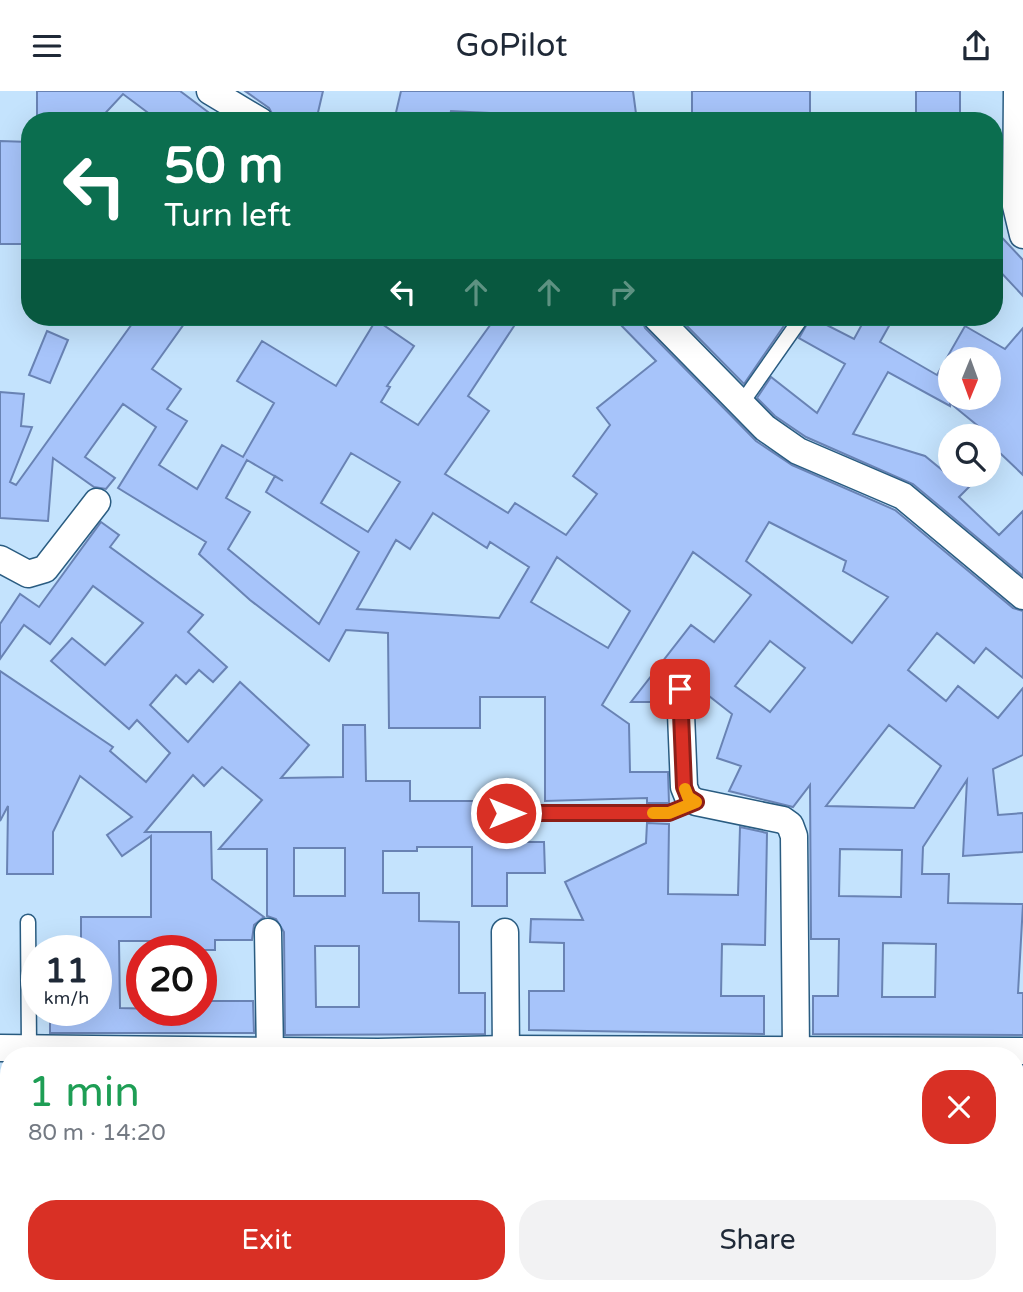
<!DOCTYPE html>
<html lang="en">
<head>
<meta charset="utf-8">
<style>
  :root { --surface:#fff; --page:#f2f2f3; --text:#1f2937; --muted:#747a83; --accent:#d93025 }
  body { margin:0; font-family:"Varela Round",sans-serif; background:var(--page); color:var(--text); height:100vh; display:flex; flex-direction:column; font-size:26px; white-space:nowrap }
  * { box-sizing:border-box; margin:0 }
  p { font-size:23px; color:var(--muted) }
  .icon { flex:none; width:38px; height:38px; fill:none; stroke:currentColor; stroke-width:2; stroke-linecap:round; stroke-linejoin:round }
  .map { position:relative; flex:1; overflow:hidden }
  .details { position:absolute; left:0px; top:956px; width:1024px; height:247px; display:flex; flex-direction:column; background:var(--surface); border-radius:28px 28px 0 0; box-shadow:0 7px 28px #0002 }
  .details>* { flex:none }
  .banner { position:absolute; left:21px; top:21px; width:982px; height:214px; border-radius:28px; box-shadow:0 7px 28px #0002; background:#0b6e4f; color:#fff; overflow:hidden }
  .needle { width:46px; rotate:181deg }
  .tools { position:absolute; left:938px; top:256px; display:grid; gap:14px }
  .tools a { display:grid; place-items:center; width:63px; height:63px; border-radius:50%; background:var(--surface); box-shadow:0 7px 28px #0002; font-size:35px }
  .speed { position:absolute; left:21px; top:844px; display:flex; gap:14px; font-size:35px; font-weight:700; text-align:center }
  .speed>* { display:grid; place-content:center; width:91px; height:91px; border-radius:50%; background:var(--surface); box-shadow:0 7px 28px #0002; line-height:1 }
  .speed small { font-size:18px; font-weight:400 }
  .speed .limit { border:10px solid #d22; background:#fff; color:#111 }
  .pin { position:absolute; display:grid; place-items:center; width:60px; height:60px; color:#fff; margin:-30px; border-radius:14px; box-shadow:0 4px 10px #0006 }
  .me { position:absolute; width:77px; margin:-38px; rotate:90deg; stroke-linejoin:round; filter:drop-shadow(0 0 5px #0008) }
  .turn { display:flex; align-items:center; gap:24px; height:147px; padding:0 28px; font-size:32px }
  .turn .icon { width:91px; height:91px; stroke-width:2.5 }
  .turn b { display:block; font-size:49px; line-height:60px }
  .lanes { display:flex; align-items:center; height:66px; padding:0 28px; background:#0003; justify-content:center; gap:35px; direction:ltr }
  .lanes .off { opacity:.35 }
  .round { display:grid; place-items:center; flex:none; width:74px; height:74px; border-radius:28px; background:var(--page) }
  .overview { display:flex; align-items:center; justify-content:space-between; height:119px; padding:0 28px }
  h1 { font-size:42px; font-weight:600; line-height:52px; color:#1e9e55 }
  .button { display:flex; gap:14px; margin-top:auto; padding:14px 28px }
  .button a { flex:1; height:80px; border-radius:28px; background:var(--accent); color:#fff; font-size:28px; font-weight:600; line-height:80px; text-align:center }
  .button a+a { background:var(--page); color:var(--text) }
  header { display:flex; justify-content:space-between; align-items:center; height:91px; padding:0 28px; background:var(--surface); font-size:32px; font-weight:600 }
  .map>svg:first-child { display:block }
</style>
</head>
<body>
<header><svg class="icon" aria-label="menu" viewBox="0 0 24 24"><path d="M4 6h16M4 12h16M4 18h16"/></svg>GoPilot<svg class="icon" aria-label="share" viewBox="0 0 24 24"><path d="M12 15V3M7 8l5-5 5 5M5 13v7h14v-7"/></svg></header>
<div class="map">
<svg width="1023" height="1201" viewBox="0 0 1023 1201">
  <rect width="100%" height="100%" fill="#c4e3fd"/>
  <g fill="#a7c4fa" stroke="#6983b4" stroke-width="2" fill-rule="evenodd">
    <path d="M37,0H180L220,30H159L123,3L98,30H37Z"/>
    <path d="M245,0H323L316,30H276L269,17Z"/>
    <path d="M401,0H633L637,30H551L550,25L451,20L449,30H394Z"/>
    <rect x="692" y="0" width="118" height="30"/>
    <rect x="916" y="0" width="44" height="30"/>
    <path d="M0,50L30,51V153H0Z"/>
    <path d="M994,138L1023,169V205L994,174Z"/>
    <path d="M137,226H189L152,278L181,298L167,318L187,330L159,374L197,398L222,354L243,366L274,312L237,290L262,250L336,295L376,229L414,255L387,295L390,296L381,311L418,334L496,226H520L468,305L489,320L445,383L508,422L515,412L566,444L597,403L573,385L610,334L597,317L656,270L613,226H641L645,237L756,350L792,374L895,419L1013,517L1023,520V587L986,557L974,572L937,542L908,579L946,610L958,595L998,627L1023,597V664L993,678L998,724L1023,722V761L963,765L967,689L923,756L922,783H949L948,812L1023,813L1018,902H1023V944L813,943V905H838L839,848H811L810,694L793,716L729,700L741,675L717,667L732,623L695,594L688,584L668,574L665,611H631L691,534L714,551L751,504L693,461L602,614L629,633L630,681H668L669,712H647V707L545,710V606H480V637H389L388,542L346,539L329,570L250,509L199,463L206,451L118,397L156,336L123,313L85,366L115,387L106,398L94,396L53,367L48,430L0,427V301L24,303L21,335L32,336L10,391L16,394ZM351,362L400,391L368,441L321,412ZM247,369L283,390L275,385L266,401L359,461L319,533L228,458L250,421L226,407ZM433,422L487,457L490,451L529,476L499,527L357,518L396,449L410,458ZM769,431L846,470L843,480L888,506L852,552L746,470ZM557,466L630,520L608,557L531,511ZM770,550L805,577L770,621L735,595ZM889,634L941,675L914,717L826,715ZM840,758L902,759L901,806L839,805ZM883,852L936,853L935,906H882Z"/>
    <path d="M678,226H790L744,293Z"/>
    <path d="M811,226L854,248L866,226H894L880,251L937,284L965,235L1005,258L1023,237V384L1001,363L989,376V344L950,312V315L888,281L853,343L925,365L947,383H982L959,406L999,444L1023,420V485L913,393L806,346L775,325L757,307L771,286L817,322L845,273L799,247ZM950,268H989V306H950Z"/>
    <path d="M47,240L68,249L50,292L29,284Z"/>
    <path d="M101,431L119,444L110,456L203,524L188,541L227,576L213,591L199,579L186,593L176,584L150,614L188,651L240,591L309,654L281,687L343,686V634H365L366,690H410V710H495V740H507V751H544L545,782H507V815H472V756H417V760H383V802H419V830L459,831V902H485V943L285,944L284,841L276,828L267,825V758H219L262,709L222,676L204,695L193,684L145,741H211L212,788L264,826L254,834L252,849H215V859H179L178,850H119L120,917L201,919V910H253L254,942H50V919H96V859H81V826H151V745L122,765L107,744L132,726L80,685L53,741V783H7L8,715L0,730V580L113,656L110,660L146,691L170,662L137,629L129,638L51,570L72,547L105,574L143,532L93,495L50,553L24,534L0,568V533L20,503L39,516ZM294,757H345V805H294ZM315,855H359V916H316Z"/>
    <path d="M647,732L669,733L668,803L738,804L740,736L767,742L765,854L722,853L721,905H764V943L529,939V900H564V852L530,851L531,828L583,829L565,791L646,752Z"/>
  </g>
  <g fill="none" stroke-linecap="round" stroke-linejoin="round">
    <defs>
      <g id="service">
        <path d="M741,313L802,226"/>
        <path d="M506,722H669L696,711"/>
        <path d="M28,831L29,957"/>
      </g>
      <g id="minor">
        <path d="M210,0L260,30"/>
        <path d="M1017,0L1016,115L1023,144"/>
        <path d="M656,226L765,337L798,360L903,405L1023,505"/>
        <path d="M0,468L28,483L45,478L97,411"/>
        <path d="M680,598L684,696L688,706L696,711L783,729L790,734L794,745L796,960"/>
        <path d="M268,841L270,964"/>
        <path d="M505,841L506,964"/>
        <path d="M0,957L378,961L506,958L1023,960"/>
        <path d="M31,1194V1201"/>
        <path d="M265,1201L266,1194"/>
        <path d="M505,1201V1194"/>
      </g>
    </defs>
    <use href="#service" stroke="#2a5c81" stroke-width="17"/>
    <use href="#minor" stroke="#2a5c81" stroke-width="29"/>
    <use href="#service" stroke="#fff" stroke-width="14"/>
    <use href="#minor" stroke="#fff" stroke-width="26"/>
  </g>
  <g fill="none" stroke-linecap="round" stroke-linejoin="round">
    <defs>
      <path id="route" d="M506,722H669L696,711L688,706L684,696L680,598"/>
    </defs>
    <use href="#route" stroke="#8d1f18" stroke-width="18"/>
    <use href="#route" stroke="#d93025" stroke-width="12"/>
    <path stroke="#f59e0b" stroke-width="12" d="M653,722H669L696,711L688,706L685,698"/>
  </g>
</svg>
<div class="tools">
<a><svg class="needle" viewBox="-14 -14 28 28"><path d="M0-13l5 13h-10z" fill="#e53935"/><path d="M0 13l5-13h-10z" fill="#747a83"/></svg></a>
<a><svg class="icon" aria-label="search" viewBox="0 0 24 24"><circle cx="10" cy="10" r="6"/><path d="M15 15l6 6"/></svg></a>
</div>
<div class="speed"><div>11<small>km/h</small></div><div class="limit">20</div></div>
<div class="pin" style="left:680px;top:598px;background:#d93025"><svg class="icon" aria-label="arrive" viewBox="0 0 24 24"><path d="M6 21V4h12l-3 4 3 4H6"/></svg></div>
<svg class="me" style="left:506px;top:722px" viewBox="-20 -20 40 40"><circle r="17" fill="#d93025" stroke="#fff" stroke-width="3"/><path d="M0-11L8 9 0 5-8 9z" fill="#fff"/></svg>
<div class="banner">
<div class="turn"><svg class="icon" aria-label="left" viewBox="0 0 24 24"><path d="M17 20v-9H6M10 6l-5 5 5 5"/></svg><div><b>50 m</b>Turn left</div></div>
<div class="lanes"><svg class="icon" aria-label="left" viewBox="0 0 24 24"><path d="M17 20v-9H6M10 6l-5 5 5 5"/></svg><svg class="icon off" aria-label="ahead" viewBox="0 0 24 24"><path d="M12 20V5M6 11l6-6 6 6"/></svg><svg class="icon off" aria-label="ahead" viewBox="0 0 24 24"><path d="M12 20V5M6 11l6-6 6 6"/></svg><svg class="icon off" aria-label="right" viewBox="0 0 24 24"><path d="M7 20v-9h11M14 6l5 5-5 5"/></svg></div>
</div>
<section class="details">
<div class="overview"><div><h1>1 min</h1><p>80 m · 14:20</p></div><a class="round" style="background:#d93025;color:#fff"><svg class="icon" aria-label="close" viewBox="0 0 24 24"><path d="M6 6l12 12M18 6L6 18"/></svg></a></div>
<div class="button"><a>Exit</a><a>Share</a></div>
</section>
</div>
</body>
</html>
